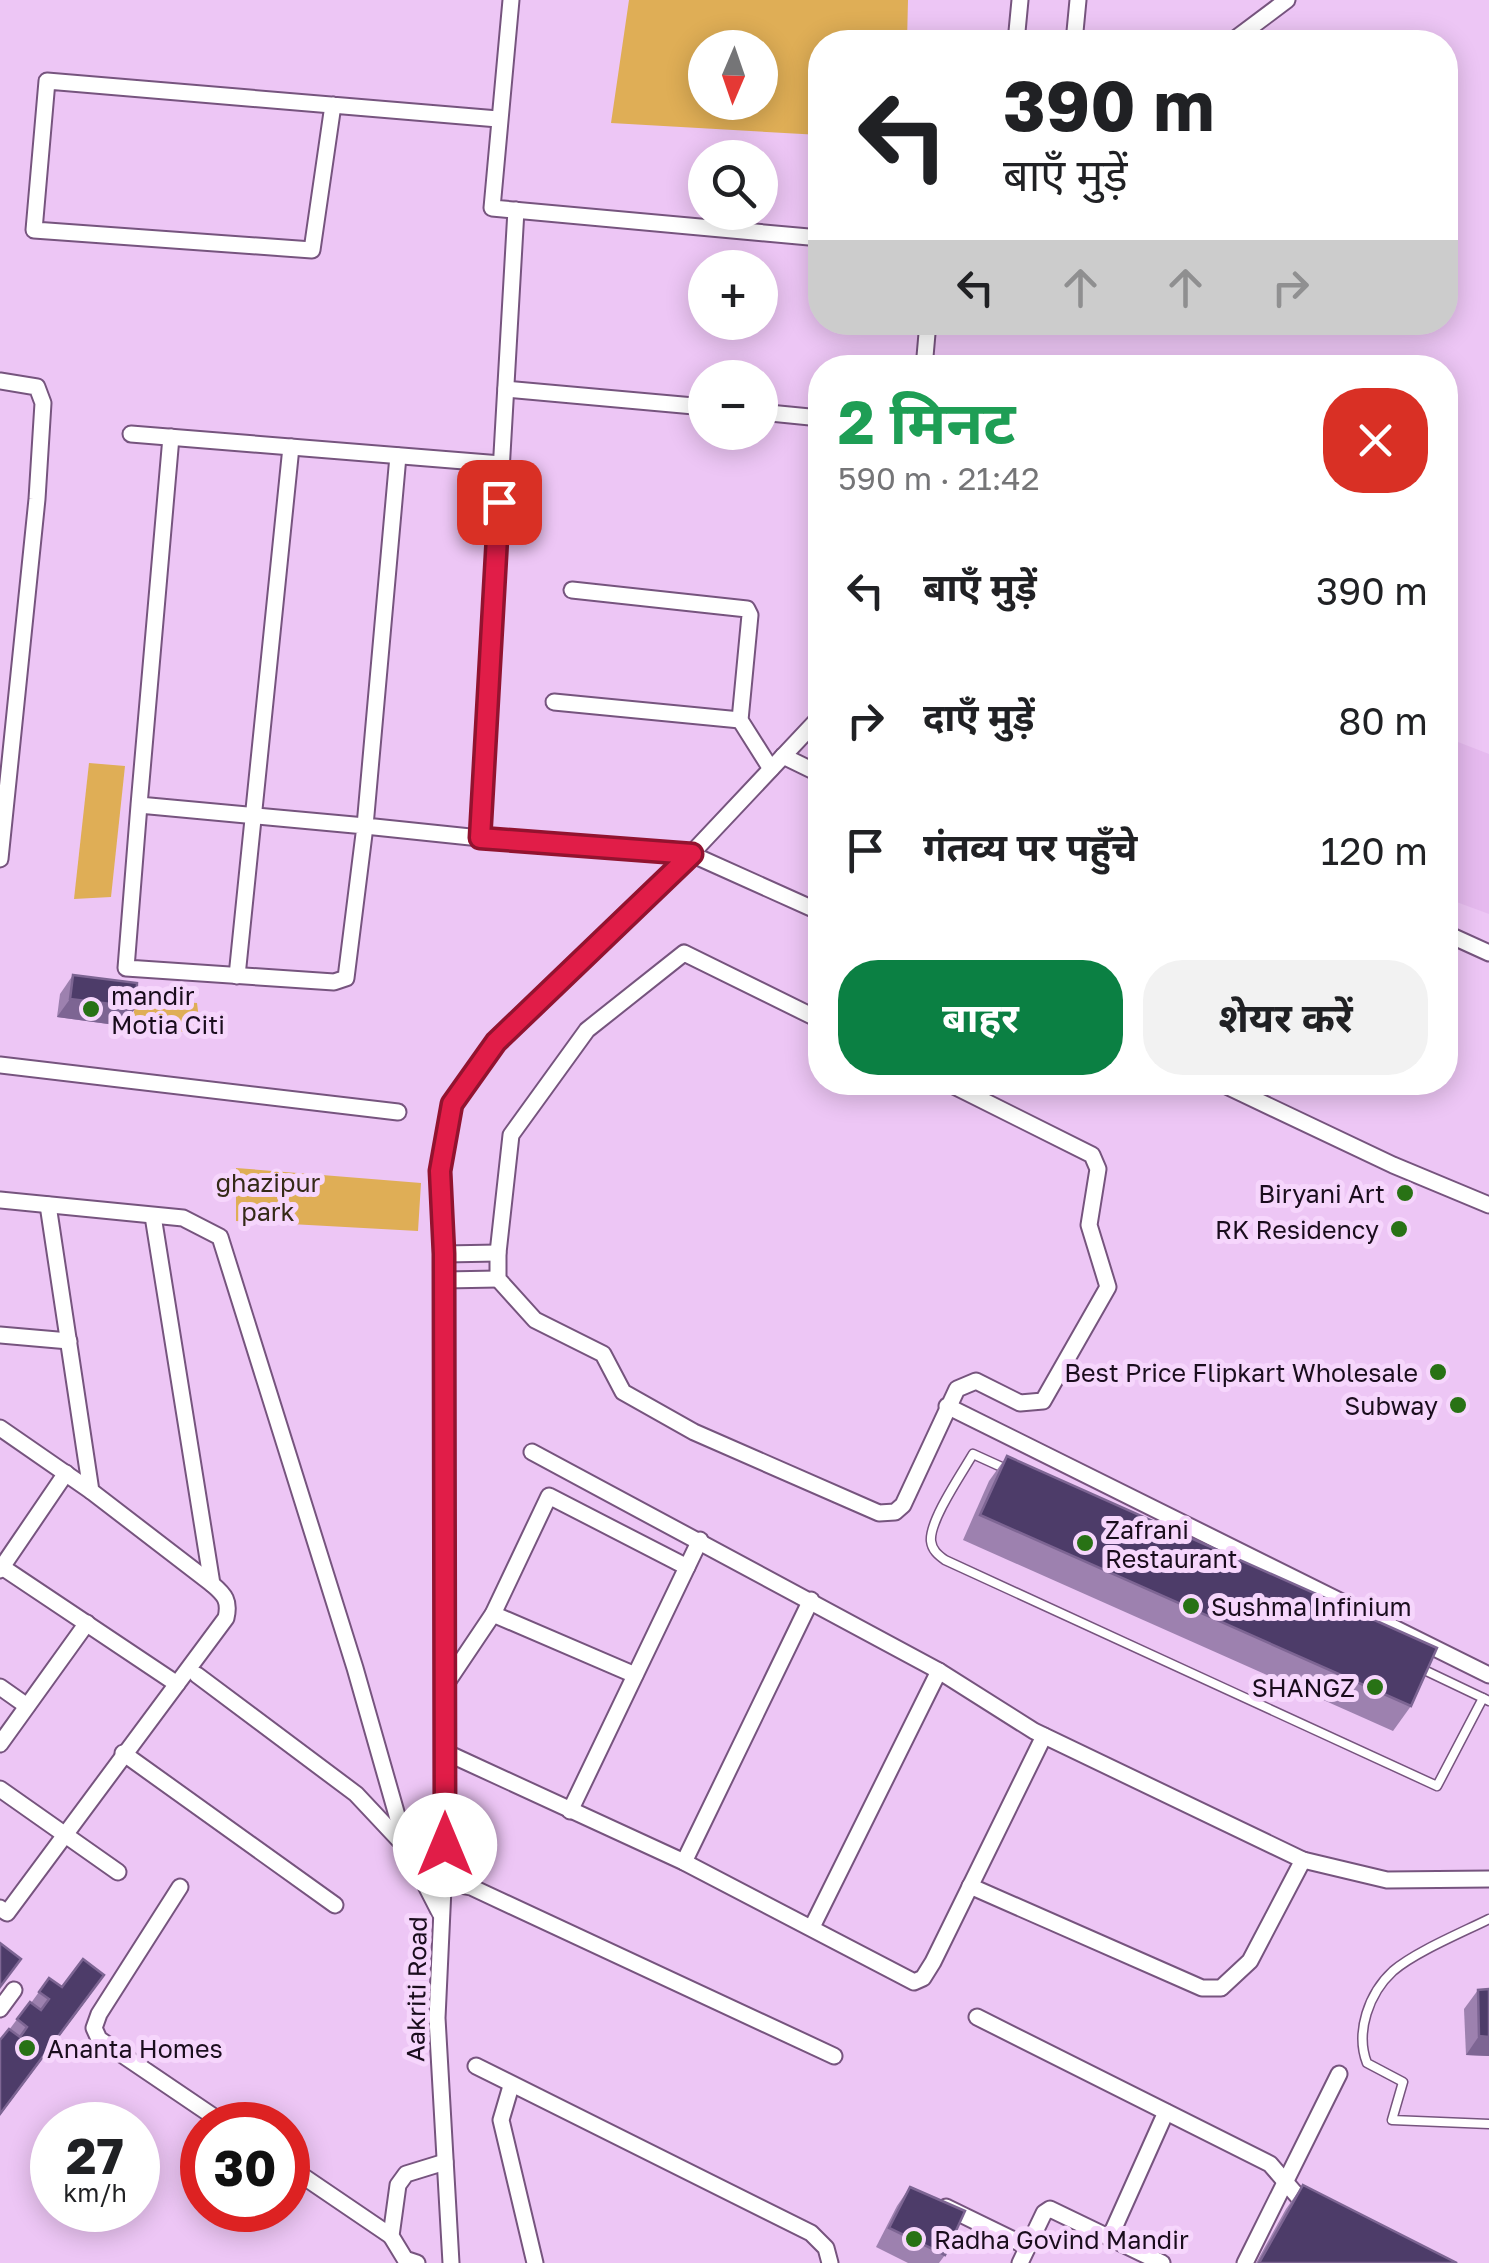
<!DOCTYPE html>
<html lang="hi">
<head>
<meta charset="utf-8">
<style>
  :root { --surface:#fff; --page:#f2f2f2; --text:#202124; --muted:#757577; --accent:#0b8043 }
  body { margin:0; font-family:"Golos Text","Noto Sans Devanagari",sans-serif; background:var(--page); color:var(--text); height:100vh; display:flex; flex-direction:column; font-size:38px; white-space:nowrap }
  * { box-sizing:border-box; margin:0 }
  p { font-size:32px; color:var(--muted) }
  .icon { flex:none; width:55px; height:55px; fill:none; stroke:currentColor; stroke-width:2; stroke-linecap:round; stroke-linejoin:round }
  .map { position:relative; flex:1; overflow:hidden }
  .side { position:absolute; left:808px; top:355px; width:650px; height:740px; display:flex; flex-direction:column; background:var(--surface); border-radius:40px; box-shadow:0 5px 25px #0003 }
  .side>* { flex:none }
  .guide { position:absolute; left:808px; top:30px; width:650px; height:305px; border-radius:40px; box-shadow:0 5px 25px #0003; background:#fff; color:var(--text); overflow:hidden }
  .needle { width:65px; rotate:182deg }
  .buttons { position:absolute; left:688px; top:30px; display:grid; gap:20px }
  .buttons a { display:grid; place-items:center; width:90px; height:90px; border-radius:50%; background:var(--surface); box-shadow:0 5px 25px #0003; font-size:50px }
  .speed { position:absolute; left:30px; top:2102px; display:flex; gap:20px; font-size:50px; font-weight:700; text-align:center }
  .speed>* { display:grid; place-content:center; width:130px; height:130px; border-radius:50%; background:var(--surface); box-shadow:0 5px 25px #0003; line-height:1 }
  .speed small { font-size:25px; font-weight:400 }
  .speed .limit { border:15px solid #d22; background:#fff; color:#111 }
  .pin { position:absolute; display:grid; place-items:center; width:85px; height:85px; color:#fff; margin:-42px; border-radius:20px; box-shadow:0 5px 15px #0006 }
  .me { position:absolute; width:110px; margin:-55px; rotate:0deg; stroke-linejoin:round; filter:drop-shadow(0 0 8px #0008) }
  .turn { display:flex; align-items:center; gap:35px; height:210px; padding:0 30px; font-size:45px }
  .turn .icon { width:130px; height:130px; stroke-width:2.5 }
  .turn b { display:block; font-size:70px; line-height:85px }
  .lanes { display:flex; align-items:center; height:95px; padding:0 30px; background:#0003; justify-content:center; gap:50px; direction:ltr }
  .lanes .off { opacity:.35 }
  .round { display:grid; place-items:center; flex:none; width:105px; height:105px; border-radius:40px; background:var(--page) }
  .overview { display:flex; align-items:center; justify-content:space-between; height:170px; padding:0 30px }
  h1 { font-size:60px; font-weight:700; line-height:75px; color:#1e9e55 }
  .action { display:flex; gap:20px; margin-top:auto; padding:20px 30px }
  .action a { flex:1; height:115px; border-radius:40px; background:var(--accent); color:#fff; font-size:40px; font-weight:700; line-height:115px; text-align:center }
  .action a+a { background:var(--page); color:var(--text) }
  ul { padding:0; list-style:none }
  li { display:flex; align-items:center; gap:30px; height:130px; padding:0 30px }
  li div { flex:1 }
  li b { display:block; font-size:38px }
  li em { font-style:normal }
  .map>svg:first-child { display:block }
</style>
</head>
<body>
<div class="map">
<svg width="1489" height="2263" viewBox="0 0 1489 2263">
  <rect width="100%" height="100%" fill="#edc6f5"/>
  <path fill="#e6baef" d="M1445,737L1489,754V914L1451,900L1453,789L1445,784Z"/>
  <g fill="#dfae56" fill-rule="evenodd">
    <path d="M629,0H908L907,42H820V135L611,123ZM705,48H760V102H705Z"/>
    <path d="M89,763L125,766L111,897L74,899Z"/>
    <path d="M135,999L197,1003L201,1034L133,1026Z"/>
    <path d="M236,1168L421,1183L418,1231L236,1221Z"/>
  </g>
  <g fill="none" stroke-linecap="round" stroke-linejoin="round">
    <defs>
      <g id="service">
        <path d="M1006,1469L973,1454C962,1473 929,1521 931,1541C932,1550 938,1555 945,1560L1437,1786L1483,1698L1489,1701"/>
        <path d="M1420,1668L1483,1698"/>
        <path d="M1489,1919C1463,1932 1415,1952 1393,1971C1369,1993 1355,2032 1367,2063L1403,2082L1392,2120L1489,2124"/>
      </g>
      <g id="minor">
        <path d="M511,0L492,208L820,238"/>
        <path d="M1016,42L1020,0"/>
        <path d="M1074,42L1078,0"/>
        <path d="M1231,42L1287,0"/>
        <path d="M333,105L312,250L34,230L47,81L498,119"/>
        <path d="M516,210L480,838L691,854L820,717"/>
        <path d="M924,368L928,322"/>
        <path d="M0,381L37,387L43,403L37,499L0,859"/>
        <path d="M506,389L705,407"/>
        <path d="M760,412L820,418"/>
        <path d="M131,434L501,464"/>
        <path d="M398,456L365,826L480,838"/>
        <path d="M572,590L747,609L750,615L740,720L771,769"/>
        <path d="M554,702L740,720"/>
        <path d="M783,756L820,774"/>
        <path d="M139,805L126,968L334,982L346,978L365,826L139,805L171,437"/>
        <path d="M1445,933L1489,953"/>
        <path d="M237,976L291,447"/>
        <path d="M820,1020L684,953L587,1030L511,1135L498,1253V1279L535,1320L603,1354L623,1392L694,1432L879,1513L895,1512L903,1505L957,1389L976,1381L1020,1403L1043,1401L1108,1287L1089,1225L1098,1169L1092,1155L946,1082"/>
        <path d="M0,1065L398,1112"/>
        <path d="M1218,1082L1393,1165L1489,1205"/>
        <path d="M0,1200L183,1218L220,1237L355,1668L406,1847L440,1913"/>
        <path d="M48,1205L91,1491L212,1584"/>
        <path d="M444,1254L498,1253"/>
        <path d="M444,1280L498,1279"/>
        <path d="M0,1335L69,1341"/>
        <path d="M947,1406L1489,1675"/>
        <path d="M0,1428L91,1491"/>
        <path d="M532,1452L939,1671L1034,1731L1303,1860L1387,1880L1489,1879"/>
        <path d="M2,1567L177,1684"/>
        <path d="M0,1570L66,1473"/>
        <path d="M493,1614L635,1675"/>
        <path d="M197,1675L356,1794L402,1843"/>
        <path d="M446,1684L493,1614L549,1496L687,1567"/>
        <path d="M0,1687L27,1706"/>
        <path d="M0,1744L87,1623"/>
        <path d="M445,1752L684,1862L914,1982L923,1978L933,1962L1044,1736"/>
        <path d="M123,1753L335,1905"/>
        <path d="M0,1789L118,1872"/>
        <path d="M570,1811L700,1540"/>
        <path d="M684,1862L811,1600"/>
        <path d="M443,1882L471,1887L834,2056"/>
        <path d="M970,1886L1202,1988H1221L1250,1961L1303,1860"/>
        <path d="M180,1887L99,2014L94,2028L99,2039L226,2125"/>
        <path d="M0,1908L7,1913L226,1618C230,1601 225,1595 212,1584L153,1216"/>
        <path d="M812,1927L939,1671"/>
        <path d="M0,2009L14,1990"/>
        <path d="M977,2017L1270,2164L1300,2199L1310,2203"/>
        <path d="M476,2066L811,2233L826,2248L830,2263"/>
        <path d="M511,2086L501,2120L535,2263"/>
        <path d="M288,2166L391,2236"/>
        <path d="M946,2207L1028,2247"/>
        <path d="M1110,2237L1166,2112"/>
        <path d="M417,2263L405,2259L391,2236L398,2185L406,2174L445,2162"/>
        <path d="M451,2263L437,2018L445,1845L446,1684L444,1254L440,1171L452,1105L496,1042L691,854L820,912"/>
        <path d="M1020,2263L1044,2213L1050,2209L1162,2263"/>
        <path d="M1245,2263L1339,2074"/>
      </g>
    </defs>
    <use href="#service" stroke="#76547e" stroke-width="11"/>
    <use href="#minor" stroke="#76547e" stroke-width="19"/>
    <use href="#service" stroke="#fff" stroke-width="8"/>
    <use href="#minor" stroke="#fff" stroke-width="15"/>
  </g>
  <g fill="#9d81af">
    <path d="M73,975L136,1007L123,1026L57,1017L60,994Z"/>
    <path d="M1007,1456L1411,1706L1393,1731L963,1540L989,1481Z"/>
    <path d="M104,1975L87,1999L0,2115L9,2030L30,2002L31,2003L49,1978L62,1987Z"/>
    <path d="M1478,1990L1489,2056L1466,2055L1464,2009Z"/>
    <path d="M1303,2185L1457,2263H1256L1286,2209Z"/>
    <path d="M910,2187L945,2255L939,2263H908L876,2247L897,2206Z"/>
  </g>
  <g fill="#7d6593">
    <path d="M70,999L136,1007L123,1026L57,1017Z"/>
    <path d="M104,1975L87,1999L0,2115V2114Z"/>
    <path d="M1479,2036L1489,2037V2056L1466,2055Z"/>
  </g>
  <g fill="#4d3c69" stroke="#7d6593" stroke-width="2.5">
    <path d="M73,975L137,983L136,1007L70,999Z"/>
    <path d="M1007,1456L1437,1648L1411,1706L980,1515Z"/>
    <path d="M0,1943L21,1959L0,1987Z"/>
    <path d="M83,1959L104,1975L0,2114V2040L9,2029L20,2037L27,2027L17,2019L30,2002L41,2010L49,1999L39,1992L49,1978L62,1987Z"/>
    <path d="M1489,1989V2037L1479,2036L1478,1990Z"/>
    <path d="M1303,2185L1457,2263H1259Z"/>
    <path d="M910,2187L965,2211L945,2255L889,2228Z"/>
  </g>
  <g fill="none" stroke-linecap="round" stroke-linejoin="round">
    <defs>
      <path id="route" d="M445,1845L444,1254L440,1171L452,1104L496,1042L692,854L480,838L499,502"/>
    </defs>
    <use href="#route" stroke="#92132f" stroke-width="25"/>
    <use href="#route" stroke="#e11d48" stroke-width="18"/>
  </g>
  <g fill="#287215" stroke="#f6d6fc" stroke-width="4">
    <circle cx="91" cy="1009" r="10"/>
    <circle cx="1405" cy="1193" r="10"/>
    <circle cx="1399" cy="1229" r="10"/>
    <circle cx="1438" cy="1372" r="10"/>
    <circle cx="1458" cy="1405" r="10"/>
    <circle cx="1085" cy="1543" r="10"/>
    <circle cx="1191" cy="1606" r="10"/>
    <circle cx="1375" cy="1687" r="10"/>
    <circle cx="27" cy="2048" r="10"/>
    <circle cx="914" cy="2239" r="10"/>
  </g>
  <g text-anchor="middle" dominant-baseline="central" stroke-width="10" stroke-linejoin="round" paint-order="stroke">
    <g font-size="25" fill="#1a0d1d" stroke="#f6d6fc" text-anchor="start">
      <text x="111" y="995">mandir<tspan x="111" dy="29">Motia Citi</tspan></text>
      <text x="1385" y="1193" text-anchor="end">Biryani Art</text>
      <text x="1379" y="1229" text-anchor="end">RK Residency</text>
      <text x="1418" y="1372" text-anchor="end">Best Price Flipkart Wholesale</text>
      <text x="1438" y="1405" text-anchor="end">Subway</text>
      <text x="1105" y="1529">Zafrani<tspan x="1105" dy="29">Restaurant</tspan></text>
      <text x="1211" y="1606">Sushma Infinium</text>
      <text x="1355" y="1687" text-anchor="end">SHANGZ</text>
      <text x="47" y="2048">Ananta Homes</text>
      <text x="934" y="2239">Radha Govind Mandir</text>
    </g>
    <g font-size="25" fill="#352a17" stroke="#f6d6fc">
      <text x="268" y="1182">ghazipur<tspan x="268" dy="29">park</tspan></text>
    </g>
    <g font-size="25" fill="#1a0d1d" stroke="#f6d6fc">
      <text transform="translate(416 1989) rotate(-89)">Aakriti Road</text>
    </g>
  </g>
</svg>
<div class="buttons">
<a><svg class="needle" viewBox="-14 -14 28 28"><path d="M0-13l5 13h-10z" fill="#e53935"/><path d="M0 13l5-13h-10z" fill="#757577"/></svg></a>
<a><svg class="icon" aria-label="search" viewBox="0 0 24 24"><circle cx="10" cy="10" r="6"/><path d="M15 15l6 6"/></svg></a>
<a>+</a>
<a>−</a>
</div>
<div class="speed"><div>27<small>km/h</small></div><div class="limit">30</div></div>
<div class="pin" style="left:499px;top:502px;background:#d93025"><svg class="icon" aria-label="arrive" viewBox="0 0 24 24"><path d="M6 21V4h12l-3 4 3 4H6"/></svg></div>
<svg class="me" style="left:445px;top:1845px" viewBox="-20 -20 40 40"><circle r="19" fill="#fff"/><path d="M0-13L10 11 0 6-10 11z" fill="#e11d48"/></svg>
<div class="guide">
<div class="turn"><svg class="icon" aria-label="left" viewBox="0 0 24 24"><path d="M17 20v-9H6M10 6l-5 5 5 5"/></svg><div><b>390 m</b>बाएँ मुड़ें</div></div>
<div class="lanes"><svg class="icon" aria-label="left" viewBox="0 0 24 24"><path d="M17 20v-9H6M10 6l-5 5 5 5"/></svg><svg class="icon off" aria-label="ahead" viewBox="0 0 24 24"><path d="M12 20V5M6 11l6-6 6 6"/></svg><svg class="icon off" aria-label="ahead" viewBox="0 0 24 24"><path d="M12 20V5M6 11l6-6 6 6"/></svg><svg class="icon off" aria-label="right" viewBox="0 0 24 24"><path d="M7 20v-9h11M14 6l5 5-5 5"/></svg></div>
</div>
<section class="side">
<div class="overview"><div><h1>2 मिनट</h1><p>590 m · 21:42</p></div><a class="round" style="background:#d93025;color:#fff"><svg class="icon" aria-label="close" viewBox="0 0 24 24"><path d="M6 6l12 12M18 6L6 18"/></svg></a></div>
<ul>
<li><svg class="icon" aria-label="left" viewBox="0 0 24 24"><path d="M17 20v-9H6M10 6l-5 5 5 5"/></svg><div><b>बाएँ मुड़ें</b></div><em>390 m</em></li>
<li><svg class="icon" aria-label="right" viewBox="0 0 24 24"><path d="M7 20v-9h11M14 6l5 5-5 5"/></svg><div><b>दाएँ मुड़ें</b></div><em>80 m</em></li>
<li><svg class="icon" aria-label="arrive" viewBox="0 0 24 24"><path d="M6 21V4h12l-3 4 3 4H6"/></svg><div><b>गंतव्य पर पहुँचे</b></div><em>120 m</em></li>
</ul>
<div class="action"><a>बाहर</a><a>शेयर करें</a></div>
</section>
</div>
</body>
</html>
